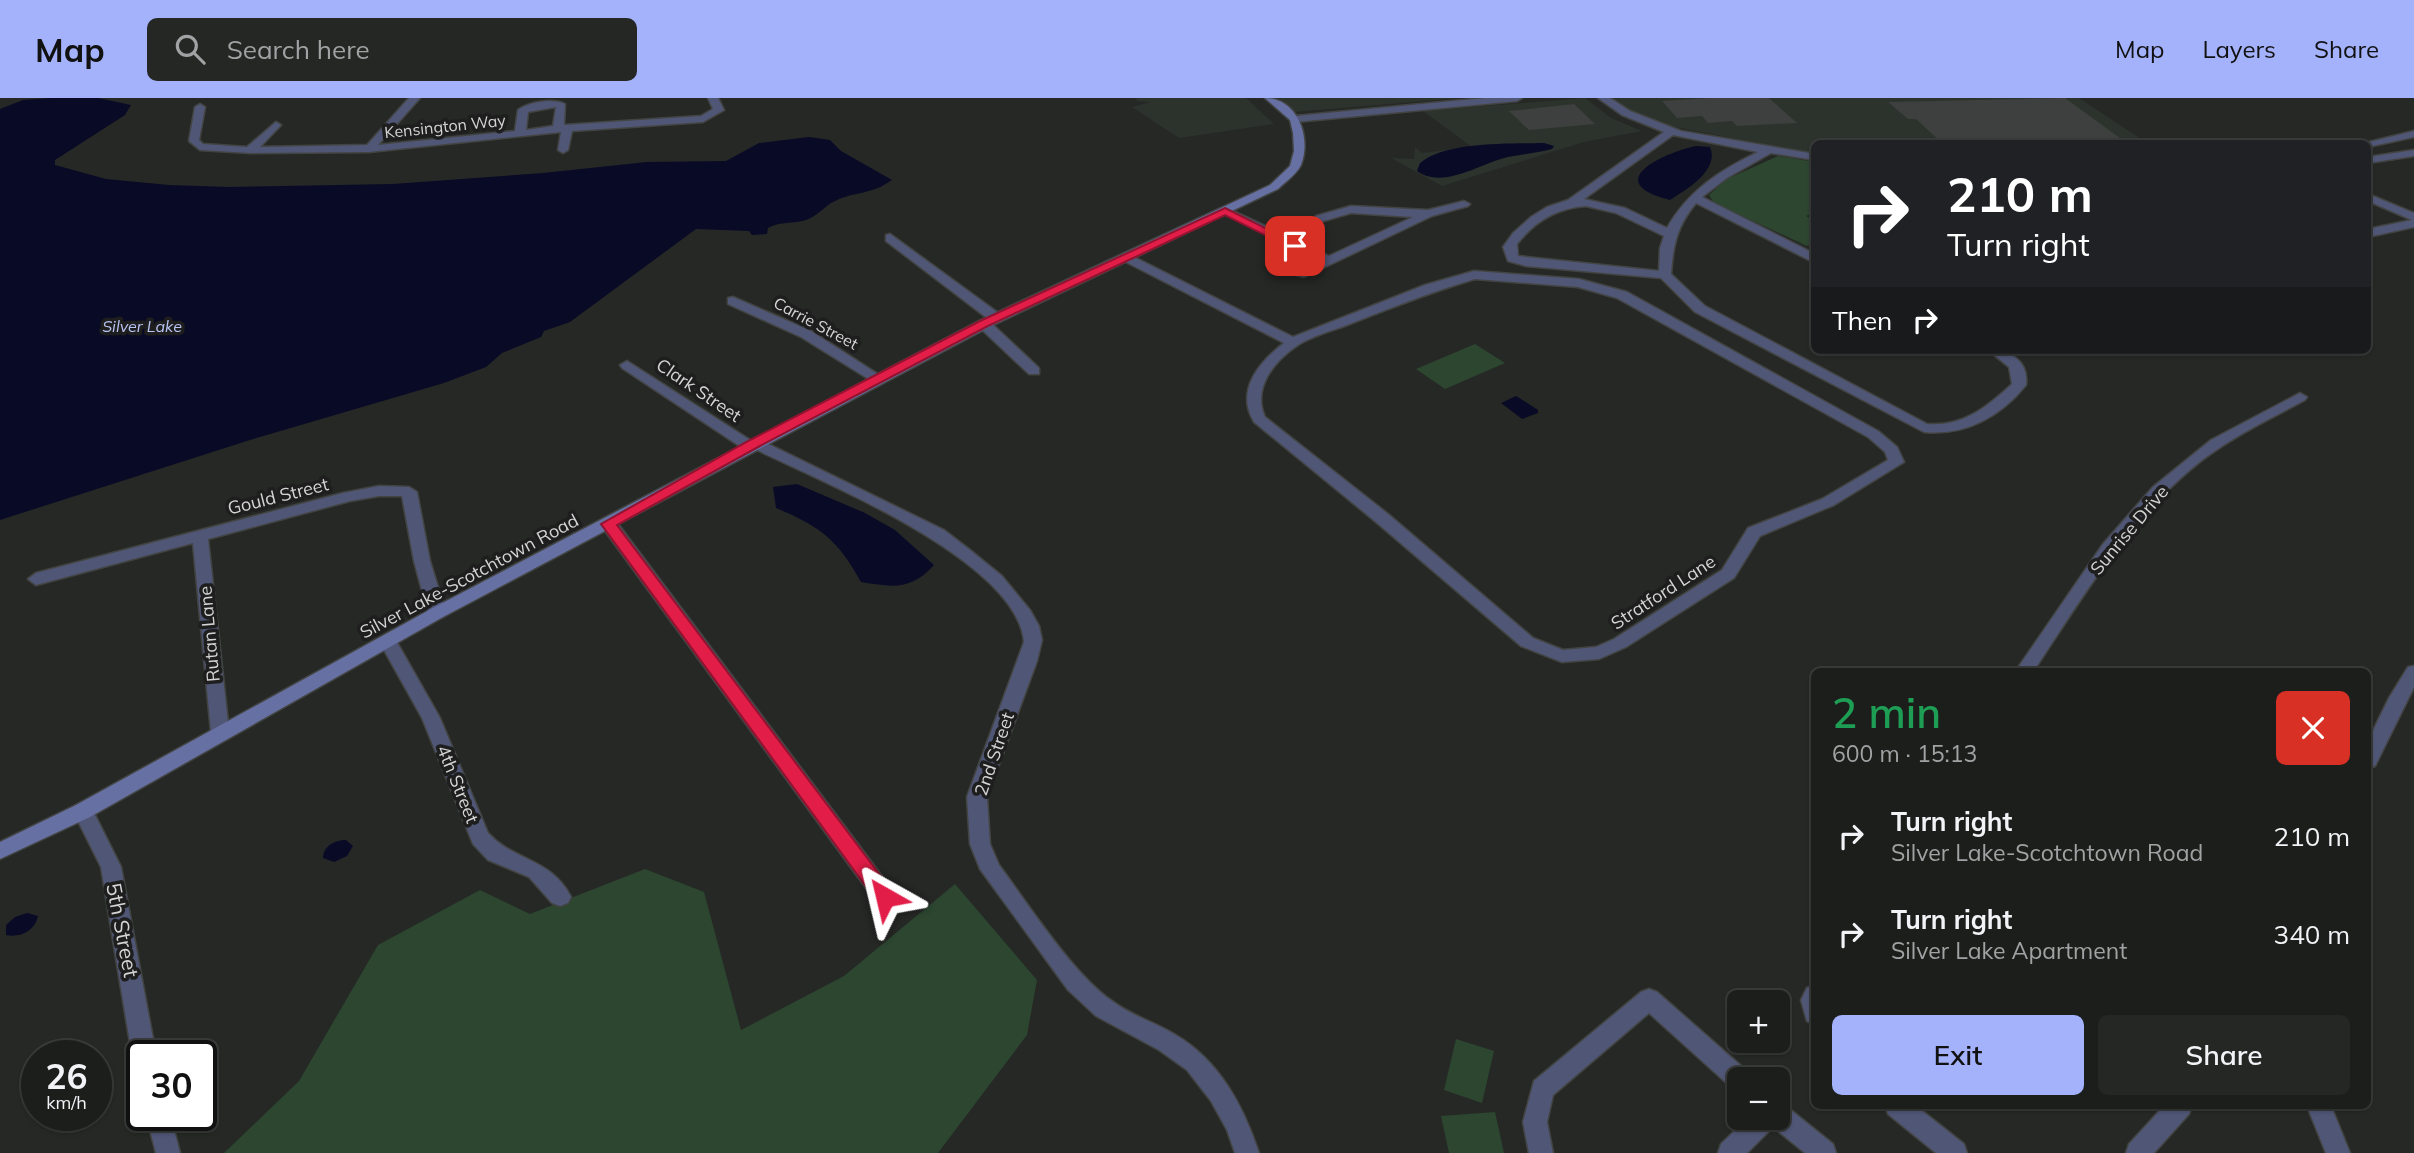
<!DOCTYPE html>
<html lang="en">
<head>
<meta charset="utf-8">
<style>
  :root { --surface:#1c1e1c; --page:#252725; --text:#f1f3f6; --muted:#a0a2a3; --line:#3a3c3b; --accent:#a4b2fc }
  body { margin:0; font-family:Mulish,sans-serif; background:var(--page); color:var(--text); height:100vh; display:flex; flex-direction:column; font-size:26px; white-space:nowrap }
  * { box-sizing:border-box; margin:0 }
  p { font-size:23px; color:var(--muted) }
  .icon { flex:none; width:38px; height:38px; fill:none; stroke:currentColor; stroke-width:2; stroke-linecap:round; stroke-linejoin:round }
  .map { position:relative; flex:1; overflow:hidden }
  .side { position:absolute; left:1811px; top:570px; width:560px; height:441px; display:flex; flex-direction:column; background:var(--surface); border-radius:10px; box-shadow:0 2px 5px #0004,0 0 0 2px var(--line) }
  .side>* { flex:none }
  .guide { position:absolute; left:1811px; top:42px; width:560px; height:214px; border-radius:10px; box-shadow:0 2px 5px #0004,0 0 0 2px var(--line); background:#202124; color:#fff; overflow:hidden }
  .fabs { position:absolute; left:1727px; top:892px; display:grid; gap:14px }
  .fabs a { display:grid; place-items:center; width:63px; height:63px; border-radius:10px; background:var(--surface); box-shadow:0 2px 5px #0004,0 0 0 2px var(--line); font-size:35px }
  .speed { position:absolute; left:21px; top:942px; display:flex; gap:14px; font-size:35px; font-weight:700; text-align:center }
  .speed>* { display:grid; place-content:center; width:91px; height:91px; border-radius:50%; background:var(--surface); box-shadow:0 2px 5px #0004,0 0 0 2px var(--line); line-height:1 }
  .speed small { font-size:18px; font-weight:400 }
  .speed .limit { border:4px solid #111; border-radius:10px; background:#fff; color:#111 }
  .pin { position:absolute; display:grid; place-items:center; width:60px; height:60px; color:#fff; margin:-30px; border-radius:14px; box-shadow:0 4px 10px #0006 }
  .me { position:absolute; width:77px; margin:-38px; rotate:323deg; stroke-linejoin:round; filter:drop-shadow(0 0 5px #0008) }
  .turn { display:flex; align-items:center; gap:24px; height:147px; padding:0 21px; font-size:32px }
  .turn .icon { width:91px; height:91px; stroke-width:2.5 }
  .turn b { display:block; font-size:49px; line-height:60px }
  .then { display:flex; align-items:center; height:66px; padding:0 21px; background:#0003; gap:14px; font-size:26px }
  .round { display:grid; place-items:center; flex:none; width:74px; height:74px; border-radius:10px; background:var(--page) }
  .headline { display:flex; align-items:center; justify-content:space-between; height:119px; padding:0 21px }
  h1 { font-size:42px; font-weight:600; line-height:52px; color:#1e9e55 }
  .primary-button { display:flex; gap:14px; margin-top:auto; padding:14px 21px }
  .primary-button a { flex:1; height:80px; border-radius:10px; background:var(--accent); color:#111; font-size:28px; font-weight:600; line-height:80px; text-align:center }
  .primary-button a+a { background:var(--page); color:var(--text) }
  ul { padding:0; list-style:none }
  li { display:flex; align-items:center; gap:21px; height:98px; padding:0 21px }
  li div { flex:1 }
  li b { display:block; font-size:26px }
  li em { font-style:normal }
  header { display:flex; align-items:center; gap:42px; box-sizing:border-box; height:98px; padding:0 35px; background:var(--accent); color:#111 }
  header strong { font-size:33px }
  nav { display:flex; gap:38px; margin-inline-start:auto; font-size:24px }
  .search { width:490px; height:63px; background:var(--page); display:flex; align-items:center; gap:18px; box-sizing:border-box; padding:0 24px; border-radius:10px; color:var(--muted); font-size:26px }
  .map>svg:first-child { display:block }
</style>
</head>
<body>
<header>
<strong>Map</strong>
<div class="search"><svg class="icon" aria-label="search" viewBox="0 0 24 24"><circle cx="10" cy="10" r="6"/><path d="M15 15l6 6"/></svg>Search here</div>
<nav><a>Map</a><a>Layers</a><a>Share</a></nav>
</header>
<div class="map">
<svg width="2414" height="1055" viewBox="0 0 2414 1055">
  <rect width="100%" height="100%" fill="#262826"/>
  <g fill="#2c332d">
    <path d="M1136,0H1246L1274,26L1179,40L1132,9L1151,4L1137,3Z"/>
    <path d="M1276,0H1462L1293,14Z"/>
    <path d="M1585,0L1611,20L1642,33L1584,44L1442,88L1391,60L1414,61L1415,49L1422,55L1472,49L1423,13Z"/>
    <path d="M1606,0H2079L2147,45L1815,46V56L1639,22Z"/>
  </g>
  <g fill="#2c4630">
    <path d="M1778,58L1815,64V114L1806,118L1815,123V145L1807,148L1714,105L1709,97L1727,81Z"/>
    <path d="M1475,246L1505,265L1445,291L1416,271Z"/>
    <path d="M645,771L704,794L741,932L844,878L955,786L1037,882L1027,937L938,1055H224L299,983L378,847L480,792L530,816Z"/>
    <path d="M1456,941L1494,953L1482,1005L1444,992Z"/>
    <path d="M1495,1014L1504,1055H1449L1441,1018Z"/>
  </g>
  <g fill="#090a26">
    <path d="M52,0H98L131,7L125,17L55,62V67L106,81L169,87L228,89L393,86L543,75L647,64L726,63L759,45L809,39L830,42L841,53L892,82C871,97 856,93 835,103C824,108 818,118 806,122C793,126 781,123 768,130L767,136L752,137L749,133L696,131L570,224L544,233L541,239L502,255L486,269L444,285L250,342L0,422V11L23,2Z"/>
    <path d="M1544,45L1554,48L1552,51C1537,55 1522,56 1508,59C1481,65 1443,92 1417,73L1420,65C1447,43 1509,46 1544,45Z"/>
    <path d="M1696,48L1710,49C1720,72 1686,92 1670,102C1600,84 1663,55 1696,48Z"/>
    <path d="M1516,298L1538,312V315L1522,321L1501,305Z"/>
    <path d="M797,386L865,415L895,432L934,467C911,493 892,489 861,484C837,441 821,429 776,410L773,389Z"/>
    <path d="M346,742L353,748L347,758L334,764L323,760C323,748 335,742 346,742Z"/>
    <path d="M27,815L38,818C35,833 20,840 6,837V827L15,819Z"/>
  </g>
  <g fill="#3d403e">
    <path d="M1709,0H1769L1797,25L1737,28L1732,23L1708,25L1702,18L1677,20L1662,3Z"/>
    <path d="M2065,0L2120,40H2113L2121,46H1943L1916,21H1908L1888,4Z"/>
    <path d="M1574,6L1595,26L1529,32L1509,13Z"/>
  </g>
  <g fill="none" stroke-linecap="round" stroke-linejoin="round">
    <defs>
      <g id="street">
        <path d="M409,0H420L378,47L515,33L518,12C529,4 552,0 565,6L564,27L701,18L713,11L708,0H718L724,12L703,24L572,33L568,52L563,55L558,52L561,34L369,54L250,55L200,52L189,43L195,9L200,6L205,9L199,42L203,46L247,49L276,24L281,27L260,49L367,47ZM556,9L553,28L526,32L528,14Z"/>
        <path d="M1485,0H1522L1517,3L1295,24L1290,21L1295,18Z"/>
        <path d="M1598,0H1610L1630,13L1681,33L1815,56V62L1771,55L1727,80L1702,99L1815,156V165L1696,105C1677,128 1673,147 1671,176L1705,208L1927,326C1963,329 1987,309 2012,286L2009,269L1988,252C2009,252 2029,262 2026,287C2000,319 1965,338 1924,334L1695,214L1661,180L1526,168L1508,163L1503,149L1513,135L1531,119L1547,109L1568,102L1664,34L1622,17ZM1673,37L1758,54C1720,72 1688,93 1667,130L1625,110L1584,101ZM1586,108L1616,115L1664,138L1660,150L1659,173L1518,158L1517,146C1535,123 1557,110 1586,108Z"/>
        <path d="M2414,33V39L2368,49V46H2361Z"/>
        <path d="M2414,52V58L2368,65V59Z"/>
        <path d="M2368,96L2414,115V129L2368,139V131L2412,122L2368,103Z"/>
        <path d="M1464,103L1470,106L1468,108L1432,118L1304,179L1273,170L1268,163L1288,148L1219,113L1229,111L1329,158L1413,119L1351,115L1320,124L1316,122V118L1351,108L1428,112ZM1297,152L1319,163L1303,171L1281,164Z"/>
        <path d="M890,136L1001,217V223H991L886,143V137Z"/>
        <path d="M1126,155L1293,239L1425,187L1474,173L1579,181L1627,194L1878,333L1897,349L1904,364L1834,407L1760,438L1734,480L1626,549L1599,561L1562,564L1521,548L1376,424L1254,324C1235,293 1259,264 1284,245L1122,162L1120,159ZM1475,181L1578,189L1617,200L1868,339L1885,354L1888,362L1822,401L1748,430L1722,472L1614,541L1596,549L1563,552L1533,540L1388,416L1265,319C1252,290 1274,263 1298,247C1312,238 1331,233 1347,227C1390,210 1431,194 1475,181Z"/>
        <path d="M733,199L811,233L887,282L880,286L875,285L801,239L728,206V200Z"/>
        <path d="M984,222L989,223L1039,270V276H1029L979,229V223Z"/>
        <path d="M627,263L750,342H760L944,432L970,452L1002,478L1030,512L1039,528L1042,542L1037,563L987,699L990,746L999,767C1029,807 1072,875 1112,903C1130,917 1154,924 1174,936C1219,962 1243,1007 1259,1055H1235L1227,1032L1211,1003L1187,972L1159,952L1096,918L1068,892L980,771L970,746L967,699L1024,544C1017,462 822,384 755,351H744L622,270L620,267Z"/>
        <path d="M2300,295L2307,299L2305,302C2266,323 2225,342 2191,371C2125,427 2080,503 2033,574H2015L2103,446L2153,389L2211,342Z"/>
        <path d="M379,388L409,389L417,394L430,463L446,515L443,519L437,521L428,515L414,463L402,398H379L350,403L208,441L229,634L227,639H213L211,634L193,445L36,487L28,481L36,475L343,395Z"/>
        <path d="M609,421L615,422L893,793L896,799L893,805L885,808L877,805L603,430L601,426Z"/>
        <path d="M388,537L394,539L440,620L488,735C515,764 551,760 571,799L568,805L560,808L552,805L529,779L488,762L473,746L422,620L379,543Z"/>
        <path d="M2414,568V589L2375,668L2368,670V643L2389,600L2408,569Z"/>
        <path d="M83,705L90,707L121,769L156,957H142V967L136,965L132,957L101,769L73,713L76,707Z"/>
        <path d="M1815,887V926L1807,923L1801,902L1807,890Z"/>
        <path d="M1649,891L1657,894L1748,974L1752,982H1740V993L1732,990L1649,915L1553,997L1547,1024L1553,1055H1529L1523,1024L1534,983L1641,894Z"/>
        <path d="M1778,1005L1787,1009L1833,1046L1836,1055H1805L1773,1029L1747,1055H1718L1721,1046L1748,1020H1778Z"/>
        <path d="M1885,1008H1916L1964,1046L1967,1055H1936L1888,1016Z"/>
        <path d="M2164,1008H2192L2189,1016L2154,1055H2126L2129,1046Z"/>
        <path d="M2307,1008H2331L2350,1055H2326Z"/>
        <path d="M146,1017H170L180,1055H156Z"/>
      </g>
      <path id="secondary" d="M1265,0C1297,0 1312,39 1301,67C1297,76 1285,84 1278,91L989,229L443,519L90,719L0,761V744L76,707L431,511L979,223L1270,87L1290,68L1294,53L1293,35L1290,22Z"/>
    </defs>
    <use href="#street" stroke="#424442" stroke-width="3"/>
    <use href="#secondary" stroke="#424442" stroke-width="3"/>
    <use href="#street" fill="#505676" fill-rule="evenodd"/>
    <use href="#secondary" fill="#6670a2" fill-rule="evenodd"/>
  </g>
  <path fill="#e11d48" stroke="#92132f" stroke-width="2" d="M1225,110L1301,148L1291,150L1225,117L988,228L760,348L617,427L892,793L895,799L892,805L885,807L878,805L601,426L750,342L980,223Z"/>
  <g text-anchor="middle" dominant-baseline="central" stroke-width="7" stroke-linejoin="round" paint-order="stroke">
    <g font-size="16" fill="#d4d5d4" stroke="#1d1e1d">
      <text transform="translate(445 28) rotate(-6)">Kensington Way</text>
      <text transform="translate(816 225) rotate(28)">Carrie Street</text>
    </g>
    <g font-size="16" font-style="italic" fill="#bac4f5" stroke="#1d1e1d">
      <text x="142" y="228">Silver Lake</text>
    </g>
    <g font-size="18" fill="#d4d5d4" stroke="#1d1e1d">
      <text transform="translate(699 292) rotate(34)">Clark Street</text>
      <text transform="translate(278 398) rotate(-14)">Gould Street</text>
      <text transform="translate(2129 432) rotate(-50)">Sunrise Drive</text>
      <text transform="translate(469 478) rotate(-28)">Silver Lake-Scotchtown Road</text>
      <text transform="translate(1663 494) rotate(-33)">Stratford Lane</text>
      <text transform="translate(209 536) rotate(-95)">Rutan Lane</text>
      <text transform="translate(994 656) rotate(-71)">2nd Street</text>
      <text transform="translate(458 686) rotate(68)">4th Street</text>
    </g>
    <g font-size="21" fill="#d4d5d4" stroke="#1d1e1d">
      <text transform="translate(123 832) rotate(79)">5th Street</text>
    </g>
  </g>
</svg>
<div class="fabs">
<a>+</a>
<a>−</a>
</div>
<div class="speed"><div>26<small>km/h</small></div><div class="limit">30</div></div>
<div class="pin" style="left:1295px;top:148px;background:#d93025"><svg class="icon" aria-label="arrive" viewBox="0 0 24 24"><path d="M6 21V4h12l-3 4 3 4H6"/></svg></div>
<svg class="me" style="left:885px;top:799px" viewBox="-20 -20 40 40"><path d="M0-17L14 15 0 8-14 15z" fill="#e11d48" stroke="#fff" stroke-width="4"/></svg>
<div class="guide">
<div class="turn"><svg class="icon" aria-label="right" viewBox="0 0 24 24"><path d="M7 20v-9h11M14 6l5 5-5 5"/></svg><div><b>210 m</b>Turn right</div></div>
<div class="then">Then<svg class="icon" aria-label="right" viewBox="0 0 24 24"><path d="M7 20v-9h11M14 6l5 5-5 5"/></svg></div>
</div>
<section class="side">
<div class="headline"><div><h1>2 min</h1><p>600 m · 15:13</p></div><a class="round" style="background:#d93025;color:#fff"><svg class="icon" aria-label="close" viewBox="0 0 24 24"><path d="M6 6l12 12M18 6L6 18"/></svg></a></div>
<ul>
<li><svg class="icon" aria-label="right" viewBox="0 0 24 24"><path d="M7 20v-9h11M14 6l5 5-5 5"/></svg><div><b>Turn right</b><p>Silver Lake-Scotchtown Road</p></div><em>210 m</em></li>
<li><svg class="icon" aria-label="right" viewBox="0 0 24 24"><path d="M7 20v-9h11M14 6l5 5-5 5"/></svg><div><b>Turn right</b><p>Silver Lake Apartment</p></div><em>340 m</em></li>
</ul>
<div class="primary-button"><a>Exit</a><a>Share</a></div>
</section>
</div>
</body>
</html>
